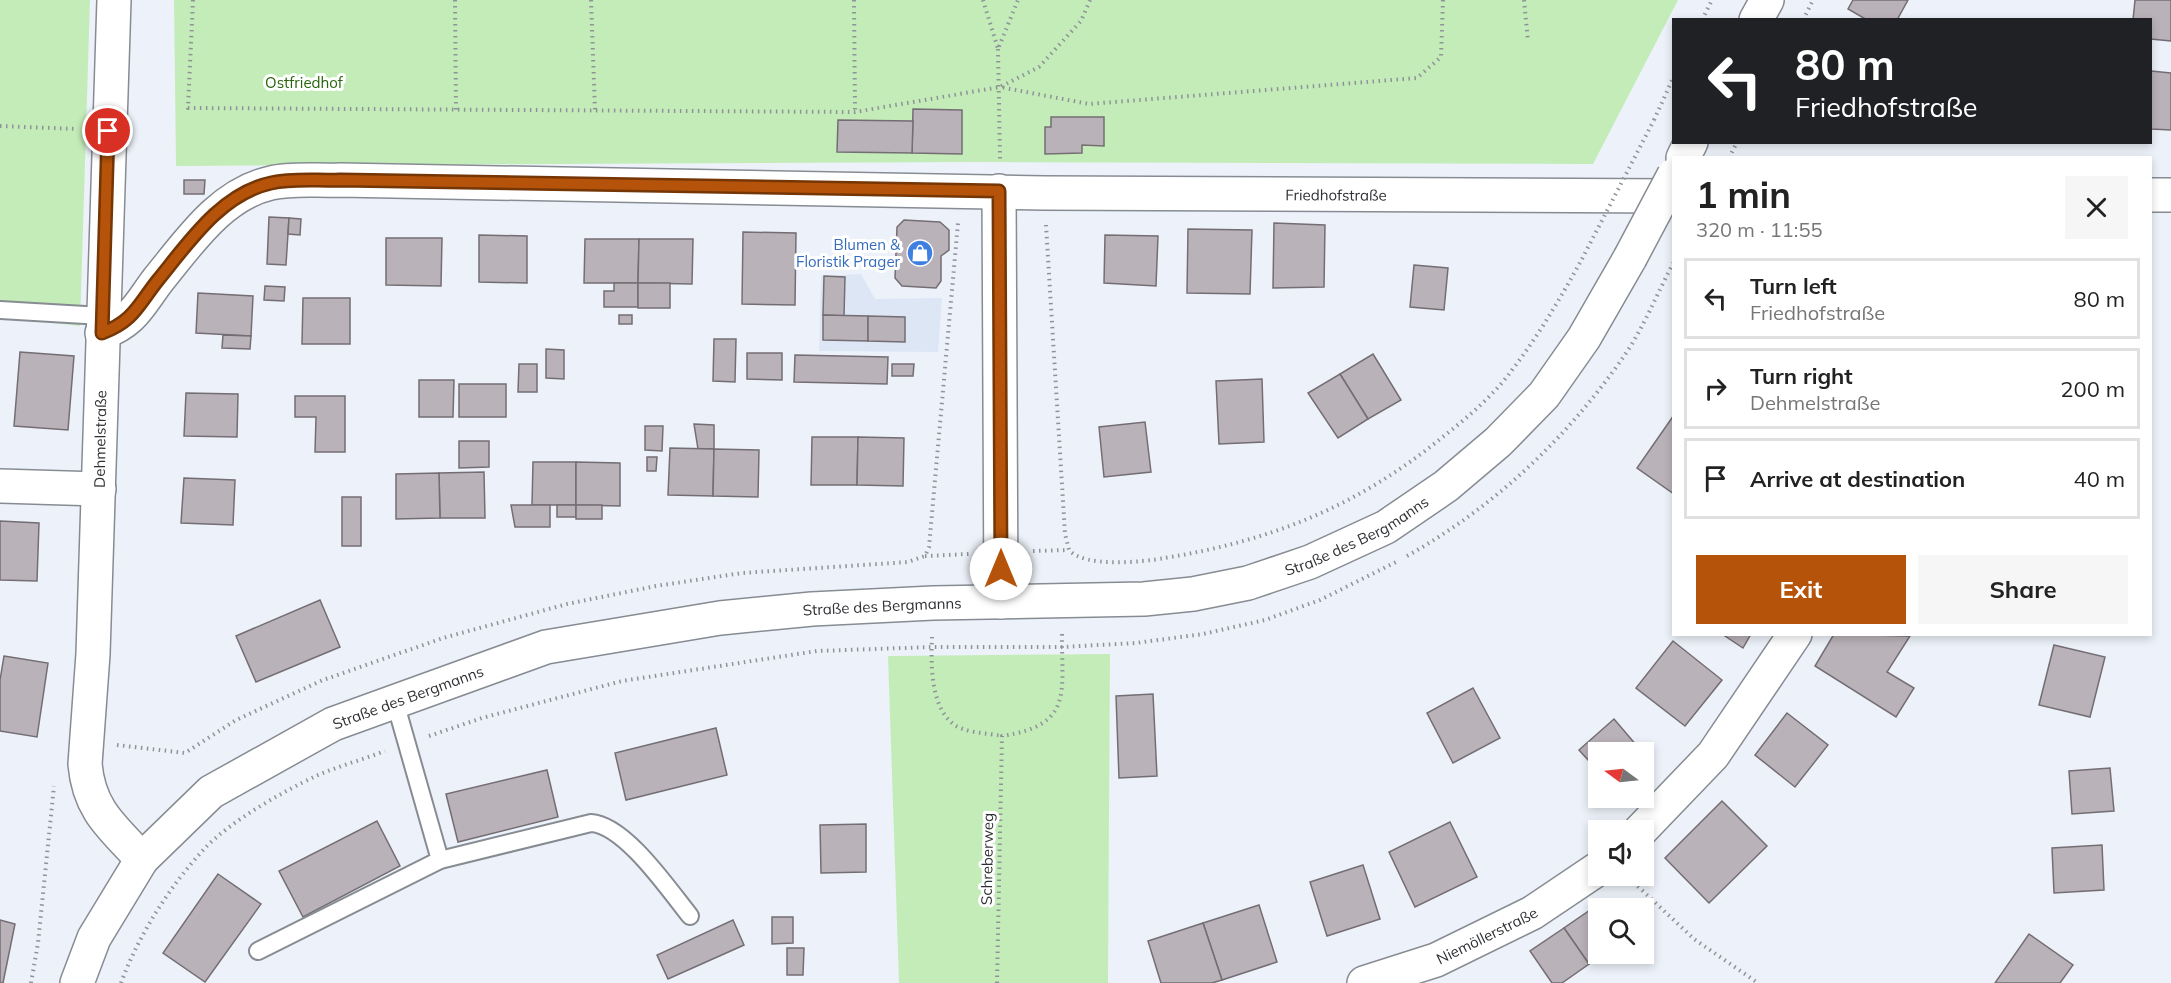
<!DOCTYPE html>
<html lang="en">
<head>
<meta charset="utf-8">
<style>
  :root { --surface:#fff; --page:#f6f6f6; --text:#222; --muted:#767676; --line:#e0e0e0; --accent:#b45309 }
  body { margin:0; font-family:Mulish,sans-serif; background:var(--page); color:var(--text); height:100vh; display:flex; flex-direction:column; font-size:22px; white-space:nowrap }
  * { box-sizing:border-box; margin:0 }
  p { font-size:20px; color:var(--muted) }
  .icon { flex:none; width:33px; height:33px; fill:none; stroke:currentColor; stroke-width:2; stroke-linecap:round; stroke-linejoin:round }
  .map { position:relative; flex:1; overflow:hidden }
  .details { position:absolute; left:1672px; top:156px; width:480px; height:480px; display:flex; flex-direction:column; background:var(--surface); border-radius:0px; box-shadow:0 3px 9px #0003 }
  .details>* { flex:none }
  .hud { position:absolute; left:1672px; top:18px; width:480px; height:126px; border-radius:0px; box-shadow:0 3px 9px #0003; background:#202124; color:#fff; overflow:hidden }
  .needle { width:39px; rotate:285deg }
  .fabs { position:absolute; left:1588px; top:742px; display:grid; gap:12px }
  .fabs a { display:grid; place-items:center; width:66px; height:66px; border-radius:0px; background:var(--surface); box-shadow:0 3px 9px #0003; font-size:30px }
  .pin { position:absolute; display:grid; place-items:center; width:51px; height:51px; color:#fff; margin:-26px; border:3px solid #fff; border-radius:50%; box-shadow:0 2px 6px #0007 }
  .me { position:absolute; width:66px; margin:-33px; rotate:0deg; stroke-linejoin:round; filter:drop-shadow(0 0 4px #0008) }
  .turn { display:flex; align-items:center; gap:21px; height:126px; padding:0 24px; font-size:27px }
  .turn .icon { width:78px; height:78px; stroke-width:2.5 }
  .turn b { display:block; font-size:42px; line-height:51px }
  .round { display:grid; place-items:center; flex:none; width:63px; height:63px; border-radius:0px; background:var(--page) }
  .head { display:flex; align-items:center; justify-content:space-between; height:102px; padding:0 24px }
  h1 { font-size:36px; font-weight:700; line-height:45px }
  .button { display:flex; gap:12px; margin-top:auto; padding:12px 24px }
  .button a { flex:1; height:69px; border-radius:0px; background:var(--accent); color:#fff; font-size:24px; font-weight:700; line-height:69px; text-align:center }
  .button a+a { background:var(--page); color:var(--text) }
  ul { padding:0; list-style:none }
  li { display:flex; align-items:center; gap:18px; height:81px; margin:0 12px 9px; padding:0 12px; border:3px solid var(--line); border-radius:0px }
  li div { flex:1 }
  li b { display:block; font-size:22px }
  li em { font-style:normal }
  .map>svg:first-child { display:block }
</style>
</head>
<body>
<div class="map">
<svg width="2171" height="983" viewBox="0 0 2171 983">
  <rect width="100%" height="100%" fill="#edf2fa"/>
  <path fill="#dde6f4" d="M861,274L875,299L942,298L938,352L819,351L821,276Z"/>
  <g fill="#c4ecb9">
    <path d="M0,0H90L80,326L0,317Z"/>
    <path d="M174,0H1678L1593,164L977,162L176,166Z"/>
    <path d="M1110,654L1108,983H899L888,656Z"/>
  </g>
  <g fill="#b9b2b8" stroke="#746e74" stroke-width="1.5">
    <path d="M1853,0H1908L1897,20H1867L1848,9Z"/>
    <path d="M2135,0H2171V41L2151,39V20H2133Z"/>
    <path d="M2151,71L2171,73V130L2151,129Z"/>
    <path d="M913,109L962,110V154L912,153Z"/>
    <path d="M1051,117H1104V146L1082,145V153L1045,154V127H1051Z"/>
    <path d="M838,120L913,121L912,153L837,152Z"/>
    <path d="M184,180H205L204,194H184Z"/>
    <path d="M269,217L289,218L286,265L267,264Z"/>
    <path d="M289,218L301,219L300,235L288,234Z"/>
    <path d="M904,220L940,222L949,230V250L941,256V281L936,288L902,286L895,278L897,227Z"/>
    <path d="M1274,223L1325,225L1324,287L1273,288Z"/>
    <path d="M1188,229L1252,230L1250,294L1187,293Z"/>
    <path d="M743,232L796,233L795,305L742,304Z"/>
    <path d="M479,235L527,236V283L479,282Z"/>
    <path d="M1105,235L1158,236L1156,286L1104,283Z"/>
    <path d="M386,238H442L441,286L386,285Z"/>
    <path d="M585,239H639L638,283H584Z"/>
    <path d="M639,239H693L692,284L638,283Z"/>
    <path d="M1414,265L1448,268L1444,310L1410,307Z"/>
    <path d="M824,276L845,277L844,316L823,315Z"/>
    <path d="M614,283H638V307H604V291H614Z"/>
    <rect x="638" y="283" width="32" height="25"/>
    <path d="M265,286L285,287L284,301L264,300Z"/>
    <path d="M198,293L253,296L251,336L196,333Z"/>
    <path d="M303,298H350V344H302Z"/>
    <rect x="619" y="315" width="13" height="9"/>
    <path d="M823,315L868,316V341L823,340Z"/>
    <path d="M868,316L905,317V342L868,341Z"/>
    <path d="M223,335L251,336L250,349L222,348Z"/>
    <path d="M714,339H736L735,382L713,381Z"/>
    <path d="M546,349L564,350V379L546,378Z"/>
    <path d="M20,352L74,356L68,430L14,426Z"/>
    <path d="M747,353H782V380L747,379Z"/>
    <path d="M1373,354L1401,400L1368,419L1340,374Z"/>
    <path d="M795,355L888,357L887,384L794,382Z"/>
    <path d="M519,364H537V392H518Z"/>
    <path d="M892,364H914L913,376H892Z"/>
    <path d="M1340,374L1368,419L1338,438L1308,393Z"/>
    <path d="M1262,379L1264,442L1219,444L1216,381Z"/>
    <path d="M419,380H454L453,417H419Z"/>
    <rect x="459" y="384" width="47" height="33"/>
    <path d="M186,393L238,394L237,437L184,436Z"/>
    <path d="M295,396H345V452H315L316,417H295Z"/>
    <path d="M1674,415V494L1637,468Z"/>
    <path d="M1145,422L1151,472L1104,477L1099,427Z"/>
    <path d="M694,424L714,425V449H698Z"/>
    <path d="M645,426H663L662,451L645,450Z"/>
    <path d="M812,437H858L857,485H811Z"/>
    <path d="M858,437L904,438L903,486L857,485Z"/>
    <path d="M459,441H489V467L459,468Z"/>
    <path d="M670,448L714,449L713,496L668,495Z"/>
    <path d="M714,449L759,450L758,497L713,496Z"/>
    <path d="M647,457H657L656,471H647Z"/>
    <path d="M533,462H576V505H532Z"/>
    <path d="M576,462L620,463V506L576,505Z"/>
    <path d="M484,472L485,518H440L439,473Z"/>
    <path d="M439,473L440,518L396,519V474Z"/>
    <path d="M184,478L235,480L233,525L181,523Z"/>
    <rect x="342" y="497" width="19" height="49"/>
    <path d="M511,505H550V527H515Z"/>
    <rect x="557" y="505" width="19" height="12"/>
    <rect x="576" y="505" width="26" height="14"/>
    <path d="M0,521L39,523L37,581L0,580Z"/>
    <path d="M320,600L340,647L256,682L236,636Z"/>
    <path d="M1722,634H1751L1743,648Z"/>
    <path d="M1834,634L1910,636L1887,672L1914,688L1896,717L1815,666Z"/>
    <path d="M1673,641L1722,680L1685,726L1636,688Z"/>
    <path d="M2054,645L2105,657L2090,717L2039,705Z"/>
    <path d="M4,656L48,663L37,737L0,731V680Z"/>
    <path d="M1473,688L1500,738L1453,763L1427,713Z"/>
    <path d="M1153,694L1157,776L1119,778L1116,696Z"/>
    <path d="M1787,713L1828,745L1795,787L1755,755Z"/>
    <path d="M1614,719L1643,753H1599V772L1579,750Z"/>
    <path d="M716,728L727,775L626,800L615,753Z"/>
    <path d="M1644,754L1653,764L1644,772Z"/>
    <path d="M2110,768L2114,811L2072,814L2069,771Z"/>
    <path d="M547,770L558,817L458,842L446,794Z"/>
    <path d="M1722,801L1767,846L1709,903L1665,858Z"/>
    <path d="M377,821L400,866L303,917L279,871Z"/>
    <path d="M1450,822L1477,877L1415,907L1389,852Z"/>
    <path d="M866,824V872L821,873L820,825Z"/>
    <path d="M2102,845L2104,890L2054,893L2052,848Z"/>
    <path d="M1363,865L1380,919L1327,936L1310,882Z"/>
    <path d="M218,874L261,904L205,982L163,953Z"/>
    <path d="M1259,905L1277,962L1222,980L1203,923Z"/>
    <path d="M1593,908L1599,917V954H1604L1589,964L1564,928Z"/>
    <path d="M772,917H793V943L772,944Z"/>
    <path d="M0,920L15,924L3,983H0Z"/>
    <path d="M733,920L744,945L668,979L657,955Z"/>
    <path d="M1203,923L1222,980L1212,983H1161L1148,941Z"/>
    <path d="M1564,928L1589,964L1562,983H1552L1530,951Z"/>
    <path d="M2029,934L2073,965L2060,983H1995Z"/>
    <path d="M787,948H804L803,975H787Z"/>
  </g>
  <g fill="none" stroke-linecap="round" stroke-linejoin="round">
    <defs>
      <g id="service">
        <path d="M0,310L102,316"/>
        <path d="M440,860L591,823C625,825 669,890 690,916"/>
        <path d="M258,951L440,860L395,702"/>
      </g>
      <g id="minor">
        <path d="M114,0L93,654L85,764C89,810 112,827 142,859"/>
        <path d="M999,191L1001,602"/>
        <path d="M2151,195H2171"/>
        <path id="s1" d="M102,333C134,321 139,305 158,280C189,242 221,194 271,183C292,178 318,181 340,180L1044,193L1674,196"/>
        <path d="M0,486L99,489"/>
        <path d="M1640,831L1713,755L1795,634"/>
        <path id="s2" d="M1364,983L1436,960L1532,913L1599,868"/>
      </g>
      <g id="secondary">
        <path d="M1756,20L1767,0"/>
        <path d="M1683,158L1691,142"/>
        <path id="s3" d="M77,983L94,938L142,859L211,792L333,724L546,647L720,618L812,609L933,603L1144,599L1193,594L1248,583L1310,562L1386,527L1446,486L1498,442L1544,395L1584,338L1630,258"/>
      </g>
    </defs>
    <use href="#service" stroke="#878c93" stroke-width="20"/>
    <use href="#minor" stroke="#878c93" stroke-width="36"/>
    <use href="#secondary" stroke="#878c93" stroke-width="36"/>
    <g stroke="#8f9398" stroke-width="4" stroke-dasharray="1.5 4.5" stroke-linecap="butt">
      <path d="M193,0L188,108L855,112L1000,87"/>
      <path d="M455,0L456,111"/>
      <path d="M591,0L595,110"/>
      <path d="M854,0L855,112"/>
      <path d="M983,0L998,49L1018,0"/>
      <path d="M1090,0L1081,21L1039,67L1000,87L1089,104L1417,78L1441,57L1443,0"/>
      <path d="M1524,0L1528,41"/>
      <path d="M1702,20L1712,0"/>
      <path d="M1803,20L1813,0"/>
      <path d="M998,49L1000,159"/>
      <path d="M1654,120L1674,76"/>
      <path d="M0,126L77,129"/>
      <path d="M1729,158L1737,142"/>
      <path d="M1046,225L1065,534L1069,550C1085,568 1142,562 1165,558C1274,540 1358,506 1444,436C1468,417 1494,395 1512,370C1539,335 1561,297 1582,259"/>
      <path d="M1033,551L1069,550"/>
      <path d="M925,556L969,554"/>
      <path d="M1407,556C1494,507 1565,440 1622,359C1643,330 1657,293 1674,262"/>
      <path d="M932,637C931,663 930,704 952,723C963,733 987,733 1002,736"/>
      <path d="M429,736L482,718L622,681L817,651L932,647H1062L1136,643L1203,634L1265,620L1320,600L1398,561"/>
      <path d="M117,745L185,753L236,720L323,680L443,638L567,604L656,586L742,573L908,562L925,556L929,547L958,223"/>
      <path d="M1629,878L1694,939L1758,983"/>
      <path d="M31,983L38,943L54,786"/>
      <path d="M121,983C139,934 170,886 205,848C231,821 282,792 316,776C338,766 362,760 385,751"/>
      <path d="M997,983L1002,736C1075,725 1061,691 1062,632"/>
    </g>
    <use href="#service" stroke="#fff" stroke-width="16"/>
    <use href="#minor" stroke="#fff" stroke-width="33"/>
    <use href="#secondary" stroke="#fff" stroke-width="33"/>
    <defs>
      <path id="secondary-bridge" d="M1630,258L1674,175"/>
    </defs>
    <use href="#secondary-bridge" stroke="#878c93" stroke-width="36" stroke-linecap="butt"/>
    <path stroke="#8f9398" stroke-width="4" stroke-dasharray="1.5 4.5" stroke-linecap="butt" d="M1582,259L1654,120"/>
    <use href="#secondary-bridge" stroke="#fff" stroke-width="33"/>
  </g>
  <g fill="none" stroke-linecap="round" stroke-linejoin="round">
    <defs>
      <path id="route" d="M108,131L102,333C134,321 138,305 158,280C189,242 221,194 271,183C293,178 318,181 340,180L999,191L1001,569"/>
    </defs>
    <use href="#route" stroke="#753606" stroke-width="15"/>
    <use href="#route" stroke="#b45309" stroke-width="10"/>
  </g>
  <defs>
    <symbol id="shop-disc" viewBox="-11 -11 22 22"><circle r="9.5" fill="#3f7fe0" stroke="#fff"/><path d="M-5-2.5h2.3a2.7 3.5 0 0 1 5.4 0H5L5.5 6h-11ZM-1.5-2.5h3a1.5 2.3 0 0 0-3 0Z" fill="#fff"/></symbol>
  </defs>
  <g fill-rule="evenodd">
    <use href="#shop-disc" x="905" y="238" width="30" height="30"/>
  </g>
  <g text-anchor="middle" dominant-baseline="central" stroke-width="6" stroke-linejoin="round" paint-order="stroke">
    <g font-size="15" fill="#27660b" stroke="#fff">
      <text x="304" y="82">Ostfriedhof</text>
    </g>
    <g font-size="15" fill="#2e3033" stroke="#fff">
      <text stroke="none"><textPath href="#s1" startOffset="1296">Friedhofstraße</textPath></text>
      <text transform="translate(100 439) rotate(-89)">Dehmelstraße</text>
      <text stroke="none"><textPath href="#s3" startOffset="1428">Straße des Bergmanns</textPath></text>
      <text stroke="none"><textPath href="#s3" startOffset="942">Straße des Bergmanns</textPath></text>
      <text stroke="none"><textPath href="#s3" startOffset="456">Straße des Bergmanns</textPath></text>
      <text transform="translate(987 859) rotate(-89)">Schreberweg</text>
      <text stroke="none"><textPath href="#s2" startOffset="132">Niemöllerstraße</textPath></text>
    </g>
    <g font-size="15" fill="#366cbe" stroke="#fff" text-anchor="end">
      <text x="900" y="244">Blumen &amp;<tspan x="900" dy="17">Floristik Prager</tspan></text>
    </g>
  </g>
</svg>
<div class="fabs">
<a><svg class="needle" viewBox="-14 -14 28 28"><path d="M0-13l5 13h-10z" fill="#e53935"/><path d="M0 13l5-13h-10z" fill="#767676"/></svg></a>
<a><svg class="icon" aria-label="sound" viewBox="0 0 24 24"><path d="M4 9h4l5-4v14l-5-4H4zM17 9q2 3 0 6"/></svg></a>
<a><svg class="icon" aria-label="search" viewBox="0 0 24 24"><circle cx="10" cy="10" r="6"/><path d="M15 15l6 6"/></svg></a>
</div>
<div class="pin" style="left:108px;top:131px;background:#d93025"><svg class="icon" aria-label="arrive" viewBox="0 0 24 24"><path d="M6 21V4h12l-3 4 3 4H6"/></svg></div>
<svg class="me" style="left:1001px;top:569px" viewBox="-20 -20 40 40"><circle r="19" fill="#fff"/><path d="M0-13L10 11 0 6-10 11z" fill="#b45309"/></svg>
<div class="hud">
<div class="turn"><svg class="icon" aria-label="left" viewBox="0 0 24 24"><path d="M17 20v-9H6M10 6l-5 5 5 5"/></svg><div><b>80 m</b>Friedhofstraße</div></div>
</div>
<section class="details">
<div class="head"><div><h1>1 min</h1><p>320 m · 11:55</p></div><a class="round"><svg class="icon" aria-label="close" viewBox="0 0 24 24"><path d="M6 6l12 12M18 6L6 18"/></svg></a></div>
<ul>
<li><svg class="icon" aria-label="left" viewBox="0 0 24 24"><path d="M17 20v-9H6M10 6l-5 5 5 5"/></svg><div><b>Turn left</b><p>Friedhofstraße</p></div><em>80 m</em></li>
<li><svg class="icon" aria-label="right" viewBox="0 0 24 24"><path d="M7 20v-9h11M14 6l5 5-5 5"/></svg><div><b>Turn right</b><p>Dehmelstraße</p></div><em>200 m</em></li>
<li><svg class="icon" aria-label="arrive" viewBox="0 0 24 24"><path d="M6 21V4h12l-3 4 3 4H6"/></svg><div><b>Arrive at destination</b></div><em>40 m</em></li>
</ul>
<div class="button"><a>Exit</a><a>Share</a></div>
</section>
</div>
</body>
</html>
